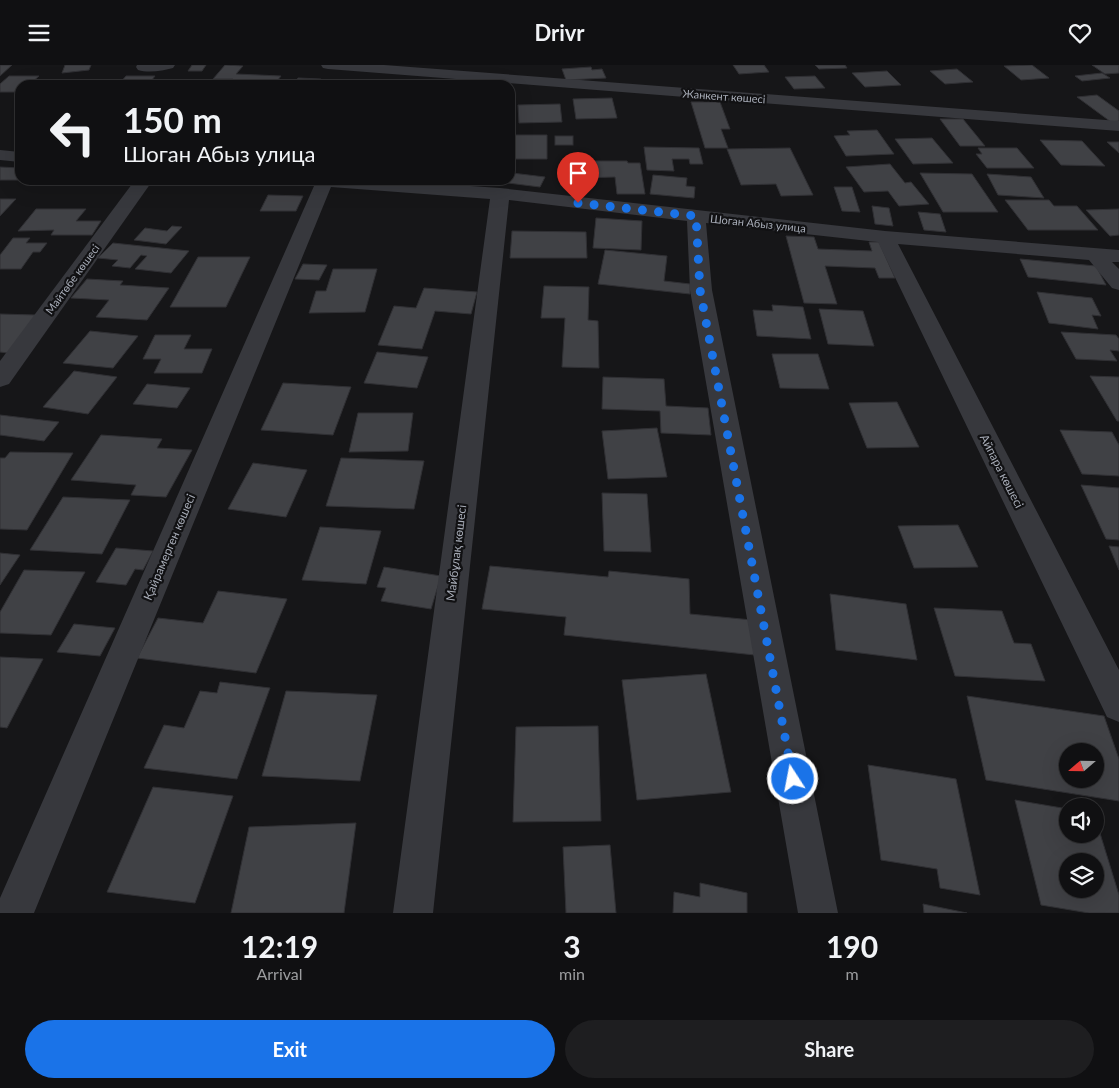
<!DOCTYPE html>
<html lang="en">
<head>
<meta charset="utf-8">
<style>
  :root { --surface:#101012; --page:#1e1e20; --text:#f1f3f6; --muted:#9c9d9f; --line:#303032; --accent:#1a73e8 }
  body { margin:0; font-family:Lato,sans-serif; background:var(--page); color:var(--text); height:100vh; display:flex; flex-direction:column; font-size:19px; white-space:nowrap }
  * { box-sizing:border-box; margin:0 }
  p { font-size:16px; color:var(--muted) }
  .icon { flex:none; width:28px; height:28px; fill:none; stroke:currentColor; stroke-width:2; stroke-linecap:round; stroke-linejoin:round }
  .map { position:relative; height:848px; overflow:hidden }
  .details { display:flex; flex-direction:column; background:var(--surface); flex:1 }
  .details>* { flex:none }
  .banner { position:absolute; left:15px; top:15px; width:500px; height:105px; border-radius:15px; box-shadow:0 5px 20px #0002,0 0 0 1px var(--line); background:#101012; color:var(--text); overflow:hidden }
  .needle { width:32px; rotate:250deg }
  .tools { position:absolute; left:1059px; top:678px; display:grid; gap:10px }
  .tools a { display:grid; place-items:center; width:45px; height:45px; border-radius:50%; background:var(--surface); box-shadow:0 5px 20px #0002,0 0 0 1px var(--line); font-size:25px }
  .pin { position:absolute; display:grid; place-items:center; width:42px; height:42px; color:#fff; margin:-51px -21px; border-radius:50% 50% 50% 0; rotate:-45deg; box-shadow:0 0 5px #0007 }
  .pin .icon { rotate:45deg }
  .me { position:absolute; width:55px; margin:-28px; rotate:349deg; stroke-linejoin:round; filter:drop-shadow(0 0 4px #0008) }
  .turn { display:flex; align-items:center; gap:18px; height:105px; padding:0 25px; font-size:22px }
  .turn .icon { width:65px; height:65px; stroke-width:2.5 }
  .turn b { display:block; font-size:35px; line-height:42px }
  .eta { display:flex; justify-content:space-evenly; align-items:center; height:85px; text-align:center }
  .eta b { font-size:30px; font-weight:700; line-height:35px }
  .action { display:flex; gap:10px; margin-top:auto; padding:10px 25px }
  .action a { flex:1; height:58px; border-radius:30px; background:var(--accent); color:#fff; font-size:20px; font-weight:700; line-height:58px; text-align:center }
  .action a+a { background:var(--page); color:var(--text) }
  header { display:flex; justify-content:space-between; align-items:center; height:65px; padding:0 25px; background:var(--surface); font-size:22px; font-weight:700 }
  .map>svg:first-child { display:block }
</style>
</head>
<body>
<header><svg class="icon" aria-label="menu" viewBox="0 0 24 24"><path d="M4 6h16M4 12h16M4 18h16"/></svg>Drivr<svg class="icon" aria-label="heart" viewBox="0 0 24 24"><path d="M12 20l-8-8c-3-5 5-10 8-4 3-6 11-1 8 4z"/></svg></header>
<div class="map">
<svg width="1119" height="848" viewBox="0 0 1119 848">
  <rect width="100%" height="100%" fill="#161618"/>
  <g fill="#404145" stroke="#303034" fill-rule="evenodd">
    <path d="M0,0H12L0,11Z"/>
    <path d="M65,0H91L89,5L62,8Z"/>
    <path d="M192,0H206L202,6H188Z"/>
    <path d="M225,0L243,1L236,9L281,11L274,20H227L233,14H213Z"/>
    <path d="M733,0H764L769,7L739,9Z"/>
    <path d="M815,0H845L847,3L819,4Z"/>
    <path d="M1032,0L1049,13L1021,15L1004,1Z"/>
    <path d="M1092,0H1119V8L1105,9Z"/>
    <path d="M591,2L592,5L602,4L606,13L566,15L562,4Z"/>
    <path d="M957,4L973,17L945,19L930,6Z"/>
    <path d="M887,6L901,20L865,22L852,8Z"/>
    <path d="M1102,8L1110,13L1082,16L1075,11Z"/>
    <path d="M9,11H39L29,20H20V27H0V19Z"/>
    <path d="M126,11H155L148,20H118Z"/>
    <path d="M815,11L825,23L794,24L785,12Z"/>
    <path d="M298,13L321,14L317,20H293Z"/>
    <path d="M458,15H477L476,20H457Z"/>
    <path d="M179,17L211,18L209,20H177Z"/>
    <path d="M1097,30L1119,46V56L1111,57L1077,32Z"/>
    <path d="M612,33L617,53L576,54L573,34Z"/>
    <path d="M691,37H720L730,64H721L728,83H705Z"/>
    <path d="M560,39L562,57L519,58L518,40Z"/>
    <path d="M940,54H963L985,81H960Z"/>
    <path d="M877,65L894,89L846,91L834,71L850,70L847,66Z"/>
    <path d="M513,70H547V94H511Z"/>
    <rect x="555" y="71" width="18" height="9"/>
    <path d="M932,73L953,98L913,99L895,74Z"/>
    <path d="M1040,75L1082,76L1105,101L1061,100Z"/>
    <path d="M1107,77H1119V88Z"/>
    <path d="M644,82L699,83L703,99H690L689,94H672L674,106L647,105Z"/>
    <path d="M790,83L813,130L781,131L776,119L741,120L727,84Z"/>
    <path d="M978,83H1017L1034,103H987L976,89H982Z"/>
    <path d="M576,96H627L628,98H640L645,129H617L615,112L577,113Z"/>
    <path d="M890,99L905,118L911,117L929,139L899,141L888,126L864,127L846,102Z"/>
    <path d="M0,102L20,103V115H0Z"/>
    <path d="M512,108L545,112L540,122L508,118Z"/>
    <path d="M920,108L972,109L998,147H943Z"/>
    <path d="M987,109L1031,112L1044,133L998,130Z"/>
    <path d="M653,110L687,113L686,121L695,122L694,133L650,129Z"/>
    <path d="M834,122H852L860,147L842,146Z"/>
    <path d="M268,130L303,131L296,146H260Z"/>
    <path d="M0,134H16L0,151Z"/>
    <path d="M1005,135H1049L1054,141H1077L1098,165H1028Z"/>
    <path d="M872,141L889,143L893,161L875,159Z"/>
    <path d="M36,144H86L76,156H101L92,170H51L54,165L18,166Z"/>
    <path d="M1119,144V170L1110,171L1086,145Z"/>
    <path d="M918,147L940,149L946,167L924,165Z"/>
    <path d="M596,153L642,156L641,185L593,183Z"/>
    <path d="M172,161L182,162L166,179L134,175L145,163L167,166Z"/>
    <path d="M512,166L586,167L587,193H510Z"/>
    <path d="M786,171L814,172L818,184L872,186L869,177H879L895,213H879L875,203L825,201L837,239L804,238Z"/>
    <path d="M13,173H30L26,178H47L40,187H33L21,204H0V190Z"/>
    <path d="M113,178L189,186L171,208L135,204L147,191L141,190L130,203L112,201L118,195L98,193Z"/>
    <path d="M605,185L667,191L664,216L690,219V229L598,219Z"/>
    <path d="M198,192H250L226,242H170Z"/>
    <path d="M1020,194L1096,201L1106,220L1028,212Z"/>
    <path d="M303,199L327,200L319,215L295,214Z"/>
    <path d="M333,204H377L365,247L309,248L316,226H326Z"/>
    <path d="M87,214L123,216L120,220L169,223L147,255L96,252L109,235L71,233Z"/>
    <path d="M544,221L589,222L588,255L598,256L599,303L562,302L565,253H541Z"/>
    <path d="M424,223L477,227L471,249L435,246L422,284L378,280L394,241L416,243Z"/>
    <path d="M1037,227L1092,233L1101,251L1092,250L1098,264L1049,258Z"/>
    <path d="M772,240L803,242L811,274L757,271L753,245L773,246Z"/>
    <path d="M819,244L863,246L874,281L828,279Z"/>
    <path d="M0,249L36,250L8,288L0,287Z"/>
    <path d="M90,266L138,271L113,303L63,298Z"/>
    <path d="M1061,267L1116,270L1119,274V286L1110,285L1117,296L1076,294Z"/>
    <path d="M155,270H191L184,284H212L202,308H154L161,294H143Z"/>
    <path d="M377,287L428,292L417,323L364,318Z"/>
    <path d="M772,289H818L829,324L780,323Z"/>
    <path d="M74,306L117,312L88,349L43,342Z"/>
    <path d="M1090,311L1119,312V356H1117Z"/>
    <path d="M603,312L664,314L666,341L708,343L711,370L661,368L660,346L602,344Z"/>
    <path d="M283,318L351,322L333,370L261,365Z"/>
    <path d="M147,319L190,323L177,343L133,339Z"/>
    <path d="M897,337L919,382L867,383L849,338Z"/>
    <path d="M358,348H413L408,386L349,387Z"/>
    <path d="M0,350L59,357L44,376L0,370Z"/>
    <path d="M657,363L667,412L608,414L602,366Z"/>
    <path d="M1060,365L1112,367L1119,380V411L1082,409Z"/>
    <path d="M101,370L162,374L157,383L192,385L166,432L131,430L136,420L71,415Z"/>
    <path d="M10,387L73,388L27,465L0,464V393H5Z"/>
    <path d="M341,393L424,396L414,444L326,441Z"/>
    <path d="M253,398L307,405L286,452L228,444Z"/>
    <path d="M1081,420L1119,423V475L1106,474Z"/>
    <path d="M602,428L647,429L651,487L604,486Z"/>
    <path d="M63,432L130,435L102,489L30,485Z"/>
    <path d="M958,460L978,502L914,503L898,461Z"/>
    <path d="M320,462L381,466L366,519L302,515Z"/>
    <path d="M1109,481L1119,482V505Z"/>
    <path d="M116,483L153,486L143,505L135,504L126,520L96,517Z"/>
    <path d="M0,488L20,490L0,520Z"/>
    <path d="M490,501L608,512L609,506L689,514L690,549L752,555L755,590L564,570L566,552L482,544Z"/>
    <path d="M384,502L441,511L431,544L381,536L386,523L377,522Z"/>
    <path d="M24,505L85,507L51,570L0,568V547Z"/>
    <path d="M218,526L287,534L256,608L137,593L158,553L203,558Z"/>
    <path d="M830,529L906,539L917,595L836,585Z"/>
    <path d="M934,543L1002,546L1014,578L1031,579L1045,616L955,611Z"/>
    <path d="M74,559L115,563L100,591L57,587Z"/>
    <path d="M0,592L43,594L7,663L0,662Z"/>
    <path d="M706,609L731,727L637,735L622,615Z"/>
    <path d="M220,617L270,623L237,714L144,703L164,660L184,663L200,626L217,628Z"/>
    <path d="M286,626L377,630L360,716L262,711Z"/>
    <path d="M967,631L1104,651L1119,694V736L986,715ZM1068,686H1095V714H1068Z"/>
    <path d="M598,661L601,756L513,757L516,662Z"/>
    <path d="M868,700L956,714L980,830L940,823L937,804L881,795Z"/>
    <path d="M153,722L233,731L195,838L107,827Z"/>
    <path d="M1015,735L1068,744V769H1095V752L1119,830V848H1089L1041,840ZM1068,796H1095V824H1068Z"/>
    <path d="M356,758L344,848H231L249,762Z"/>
    <path d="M610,780L616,848H566L563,782Z"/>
    <path d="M700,818L747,828V848H673L674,827L700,832Z"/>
    <path d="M923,839L967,848H924Z"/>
  </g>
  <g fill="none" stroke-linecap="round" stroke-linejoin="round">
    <g fill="#37383d" fill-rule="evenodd">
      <path d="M137,0H175L173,3C163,6 148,8 138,5L136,2Z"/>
      <path d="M321,0H384L1119,56V66L328,4L323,3Z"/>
      <path d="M0,85L20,87V97L0,95Z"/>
      <path d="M135,115H153L9,319L0,322V296Z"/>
      <path d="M299,115H382L500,123L885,166L1119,185V197H1112L1119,204V225L1112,223L1089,195L898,179L1119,605V657L1107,652L878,177L706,158L712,225L838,848H798L690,225L687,156L509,135L433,848H393L490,134L331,122L34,848H0V833L314,121L302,119Z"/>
    </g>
  </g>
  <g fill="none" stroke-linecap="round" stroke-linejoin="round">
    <path stroke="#1a73e8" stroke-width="9" stroke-dasharray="0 16.2" d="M578,138L696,151L700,225L793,714"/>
  </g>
  <g text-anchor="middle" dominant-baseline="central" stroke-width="4.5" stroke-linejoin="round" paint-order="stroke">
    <g font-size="11" fill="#a8adb8" stroke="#111113">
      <text transform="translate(724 31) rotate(4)">Жанкент көшесі</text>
      <text transform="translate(758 158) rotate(6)">Шоган Абыз улица</text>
      <text transform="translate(72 214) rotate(-54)">Майтөбе көшесі</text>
    </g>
    <g font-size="12" fill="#a8adb8" stroke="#111113">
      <text transform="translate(1002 406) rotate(63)">Айпара көшесі</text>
      <text transform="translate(169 482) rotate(-67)">Қайрамерген көшесі</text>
      <text transform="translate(456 488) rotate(-83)">Майбұлақ көшесі</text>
    </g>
  </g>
</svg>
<div class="tools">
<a><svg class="needle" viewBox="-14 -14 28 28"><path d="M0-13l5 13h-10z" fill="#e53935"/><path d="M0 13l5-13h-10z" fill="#9c9d9f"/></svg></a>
<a><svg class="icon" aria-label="sound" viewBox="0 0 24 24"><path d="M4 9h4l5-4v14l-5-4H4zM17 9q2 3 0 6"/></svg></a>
<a><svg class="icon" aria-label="layers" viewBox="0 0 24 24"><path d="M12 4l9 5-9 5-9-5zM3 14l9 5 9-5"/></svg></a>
</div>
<div class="pin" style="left:578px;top:138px;background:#d93025"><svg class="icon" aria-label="arrive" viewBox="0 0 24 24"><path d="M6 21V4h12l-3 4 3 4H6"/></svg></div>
<svg class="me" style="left:793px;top:714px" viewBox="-20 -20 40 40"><circle r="17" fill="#1a73e8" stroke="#fff" stroke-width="3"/><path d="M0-11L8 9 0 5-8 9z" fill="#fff"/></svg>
<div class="banner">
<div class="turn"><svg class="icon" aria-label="left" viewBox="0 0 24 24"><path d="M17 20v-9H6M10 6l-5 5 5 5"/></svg><div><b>150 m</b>Шоган Абыз улица</div></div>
</div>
</div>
<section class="details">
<div class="eta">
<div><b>12:19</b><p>Arrival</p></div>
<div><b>3</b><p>min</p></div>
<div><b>190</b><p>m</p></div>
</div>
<div class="action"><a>Exit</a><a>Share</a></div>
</section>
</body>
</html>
